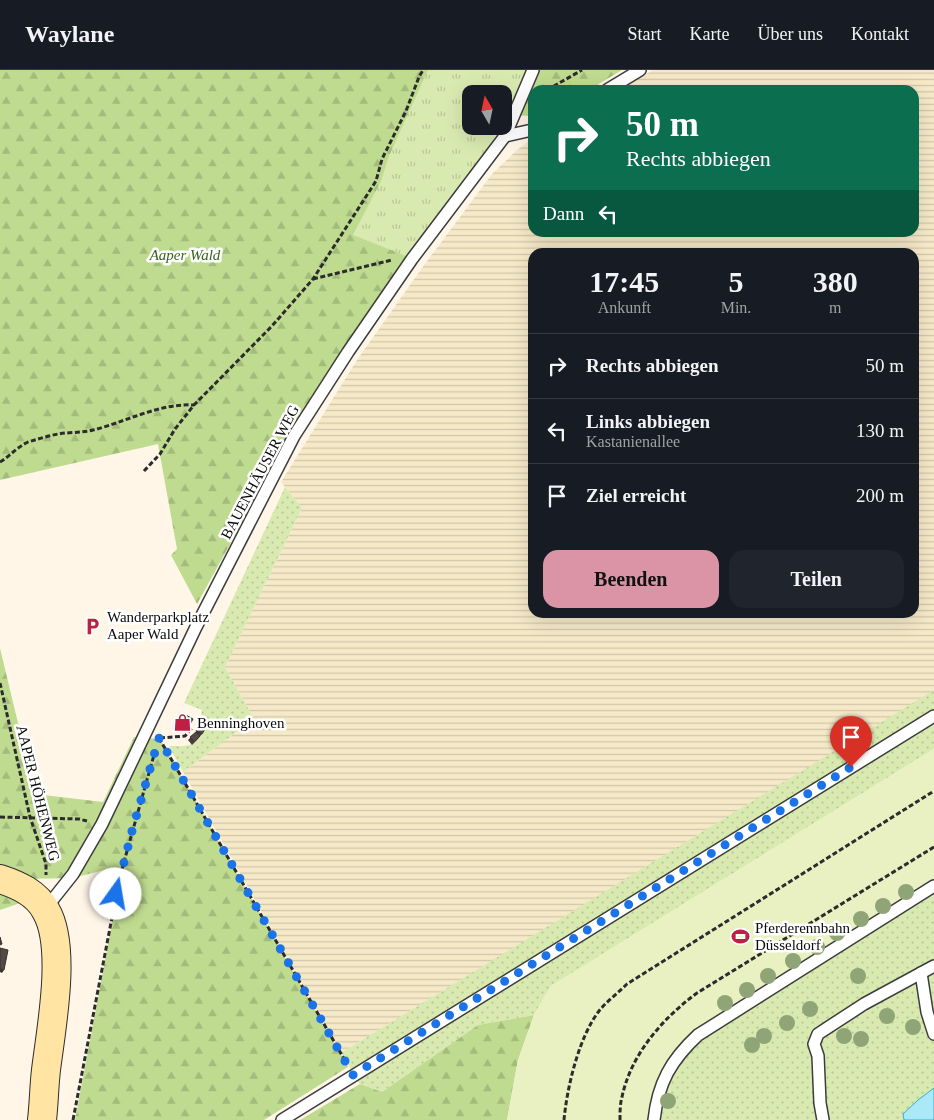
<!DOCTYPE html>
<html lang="de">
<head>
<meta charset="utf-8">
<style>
  :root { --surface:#171b24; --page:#20242c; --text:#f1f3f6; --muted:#9ea1a6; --line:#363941; --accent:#da94a5 }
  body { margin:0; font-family:Georgia,serif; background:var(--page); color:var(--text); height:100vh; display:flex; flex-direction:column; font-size:19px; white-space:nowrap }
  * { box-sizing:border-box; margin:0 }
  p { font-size:16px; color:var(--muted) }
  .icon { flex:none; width:28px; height:28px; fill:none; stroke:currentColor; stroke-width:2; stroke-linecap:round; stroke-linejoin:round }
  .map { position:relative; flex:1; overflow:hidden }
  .sheet { position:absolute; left:528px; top:178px; width:391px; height:370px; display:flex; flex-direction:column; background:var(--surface); border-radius:15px; box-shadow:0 5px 20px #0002 }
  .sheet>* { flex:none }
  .top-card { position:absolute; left:528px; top:15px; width:391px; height:152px; border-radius:15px; box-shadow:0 5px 20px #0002; background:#0b6e4f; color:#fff; overflow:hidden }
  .needle { width:32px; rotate:351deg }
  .controls { position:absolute; left:462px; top:15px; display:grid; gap:10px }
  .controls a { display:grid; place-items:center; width:50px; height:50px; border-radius:10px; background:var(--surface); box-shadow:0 5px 20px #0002; font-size:25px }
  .pin { position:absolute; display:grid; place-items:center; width:42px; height:42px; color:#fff; margin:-51px -21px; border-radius:50% 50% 50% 0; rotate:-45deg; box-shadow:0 0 5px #0007 }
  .pin .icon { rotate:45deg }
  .me { position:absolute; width:55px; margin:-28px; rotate:13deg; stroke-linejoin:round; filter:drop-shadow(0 0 4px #0008) }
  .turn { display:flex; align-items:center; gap:18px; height:105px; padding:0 15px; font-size:22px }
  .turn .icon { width:65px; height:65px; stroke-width:2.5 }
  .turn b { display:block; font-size:35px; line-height:42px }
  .then { display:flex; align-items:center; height:48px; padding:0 15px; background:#0003; gap:10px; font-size:19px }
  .eta { display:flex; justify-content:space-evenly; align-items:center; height:85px; text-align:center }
  .eta b { font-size:30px; font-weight:700; line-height:35px }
  .button { display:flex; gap:10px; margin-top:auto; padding:10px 15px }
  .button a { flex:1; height:58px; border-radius:15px; background:var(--accent); color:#111; font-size:20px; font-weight:700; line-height:58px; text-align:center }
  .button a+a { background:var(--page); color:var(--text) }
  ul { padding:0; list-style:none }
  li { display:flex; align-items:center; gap:15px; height:65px; padding:0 15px; border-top:1px solid var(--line) }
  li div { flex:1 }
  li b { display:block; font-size:19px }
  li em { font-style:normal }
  header { display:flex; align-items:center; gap:30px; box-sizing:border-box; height:70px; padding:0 25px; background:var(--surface); border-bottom:1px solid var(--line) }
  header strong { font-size:24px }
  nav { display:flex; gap:28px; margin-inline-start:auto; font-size:18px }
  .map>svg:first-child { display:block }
</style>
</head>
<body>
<header>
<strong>Waylane</strong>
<nav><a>Start</a><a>Karte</a><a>Über uns</a><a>Kontakt</a></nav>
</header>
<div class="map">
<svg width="934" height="1050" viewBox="0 0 934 1050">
  <defs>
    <pattern id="farmland-rules" width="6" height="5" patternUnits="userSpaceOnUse" patternTransform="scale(1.25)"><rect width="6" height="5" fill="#f5e9c8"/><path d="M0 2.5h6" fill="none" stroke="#d1c6aa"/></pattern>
    <pattern id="grass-dots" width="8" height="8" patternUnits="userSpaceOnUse" patternTransform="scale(1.25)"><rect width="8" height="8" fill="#d9eab1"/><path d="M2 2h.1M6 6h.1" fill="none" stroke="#b9c797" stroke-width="1.8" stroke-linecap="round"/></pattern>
    <pattern id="forest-firs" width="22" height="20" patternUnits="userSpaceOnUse" patternTransform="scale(1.25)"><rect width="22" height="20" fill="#bfdb90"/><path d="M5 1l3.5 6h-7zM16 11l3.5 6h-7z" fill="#a3bb7b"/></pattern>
    <pattern id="park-tufts" width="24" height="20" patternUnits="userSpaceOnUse" patternTransform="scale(1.25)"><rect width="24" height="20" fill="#d9eab1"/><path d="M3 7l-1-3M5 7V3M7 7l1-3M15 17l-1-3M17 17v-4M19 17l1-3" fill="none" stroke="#b9c797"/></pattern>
  </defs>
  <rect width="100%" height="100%" fill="#fff6e8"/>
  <path fill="url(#farmland-rules)" fill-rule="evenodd" d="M653,0H934V622L341,983L183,702L254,649L225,597L302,438L281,412L357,290L422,198L492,104L517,80L532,69V162H914V20H619ZM532,182H914V542H532Z"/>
  <g fill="url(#grass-dots)">
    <path d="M285,417L302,438L225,597L254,649L183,702L169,676C189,676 195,678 205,658L200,653L202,640L184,633Z"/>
    <path d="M934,620V679L551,916L534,945L478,955L382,1022L360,1014L341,983Z"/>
    <path d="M934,816V1050H654L655,1038L682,980Z"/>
  </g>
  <g fill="url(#forest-firs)">
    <path d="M0,0H622L589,20H532V46L509,45L504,53V24H471V56H501L477,95L406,186L291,364L197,534L171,485L177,479L158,374L0,410Z"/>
    <path d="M0,578L35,724L103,732L134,667L160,669L348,997L264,1050H75L117,827L116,797L73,808L24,809L0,800Z"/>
    <path d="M0,819L20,833L0,840Z"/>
    <path d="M534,945L518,990L507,1050H300L360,1014L382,1022L478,955Z"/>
  </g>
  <path fill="url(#park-tufts)" d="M428,0H526L509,45L504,53V24H471V56H501L477,95L406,186L353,165L381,111L389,86Z"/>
  <path fill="#e9f1c3" d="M934,679V816L721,950L669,999L654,1050H507L518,990L534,945L551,916Z"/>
  <path fill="#abe9f8" stroke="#2faed2" d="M934,1018V1050H904L903,1044L918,1030Z"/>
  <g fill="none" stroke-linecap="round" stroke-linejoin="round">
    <defs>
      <g id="lane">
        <path d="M607,20L640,0"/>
        <path d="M505,66L532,60"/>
        <path d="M46,838L73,804L102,754L196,557L294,366L348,282L412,189L505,66L533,0"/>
        <path d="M921,903L927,942L934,964"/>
        <path d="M282,1050L934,646"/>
        <path d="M654,1050C658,1013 671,990 698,965L934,816"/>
        <path d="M823,1050L820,1033L818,986L814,974L818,964L864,934L934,896"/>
      </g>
      <path id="secondary" d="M0,809C18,815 37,823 46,841C67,877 51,959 46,1000C44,1017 44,1033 42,1050"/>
    </defs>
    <use href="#lane" stroke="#3d3d3d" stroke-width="14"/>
    <use href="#secondary" stroke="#2c2c2c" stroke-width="30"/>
    <g stroke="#2c2c2c" stroke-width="3" stroke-dasharray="5 2.5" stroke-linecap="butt">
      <path d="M547,20L582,0"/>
      <path d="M313,209L392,190"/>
      <path d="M0,392C10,386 17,377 28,372C38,369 48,366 58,364C69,362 81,363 93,360C126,352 159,333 194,335"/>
      <path d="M144,401L160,384L175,359L194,335L272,256L313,209L376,111L382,89L406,41L419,7L423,0"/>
      <path d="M0,613L30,747L46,794V805"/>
      <path d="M159,668L347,994"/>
      <path d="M160,668L185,666L193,657"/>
      <path d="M0,747L79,749L87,751"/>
      <path d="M73,1050L120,806L154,685"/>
      <path d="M564,1050C567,1017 579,967 599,941C607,931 618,923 627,914L934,721"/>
      <path d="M620,1050C620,1042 620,1034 622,1027C631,984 663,948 697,923L934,777"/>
    </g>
    <use href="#lane" stroke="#fff" stroke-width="11"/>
    <use href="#secondary" stroke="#ffe4a3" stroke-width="28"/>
  </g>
  <g fill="#90a577">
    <circle cx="906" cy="822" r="8"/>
    <circle cx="883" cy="836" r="8"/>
    <circle cx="861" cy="849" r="8"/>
    <circle cx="837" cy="863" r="8"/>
    <circle cx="817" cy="877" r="8"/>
    <circle cx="793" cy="891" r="8"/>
    <circle cx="768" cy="906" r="8"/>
    <circle cx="858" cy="906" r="8"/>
    <circle cx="747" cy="920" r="8"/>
    <circle cx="725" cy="933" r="8"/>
    <circle cx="810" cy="939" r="8"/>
    <circle cx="887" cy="946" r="8"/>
    <circle cx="787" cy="953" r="8"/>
    <circle cx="913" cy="957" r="8"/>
    <circle cx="764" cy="966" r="8"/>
    <circle cx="844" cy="966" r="8"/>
    <circle cx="861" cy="969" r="8"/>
    <circle cx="752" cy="975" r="8"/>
    <circle cx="668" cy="1031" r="8"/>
  </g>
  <g fill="#473f3d">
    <path d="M184,644L188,658L186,661L177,655Z"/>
    <path d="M201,653L202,664L198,669L192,675L188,670L195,663Z"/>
  </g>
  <path fill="#3a3332" d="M0,899L4,900L2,903L0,902Z"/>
  <g fill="#534947" stroke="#3a3332">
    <path d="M184,644L193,649L188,658L179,652Z"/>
    <path d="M201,653L207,656L202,664L196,661Z"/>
    <path d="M196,662L200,666L194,672L190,667Z"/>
    <path d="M0,867L2,874L0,875Z"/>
    <path d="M0,878L8,880L4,900L0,899Z"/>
  </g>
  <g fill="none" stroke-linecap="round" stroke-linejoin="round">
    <path stroke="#1a73e8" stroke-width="9" stroke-dasharray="0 16.2" d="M116,824L132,761L159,668L353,1005L851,697"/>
  </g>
  <defs>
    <symbol id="parking-bare" viewBox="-9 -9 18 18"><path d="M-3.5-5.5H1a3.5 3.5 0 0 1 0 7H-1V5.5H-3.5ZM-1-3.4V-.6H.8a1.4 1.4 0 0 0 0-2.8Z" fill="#be1f43" stroke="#fff" stroke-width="2.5" paint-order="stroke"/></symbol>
    <symbol id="shop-bare" viewBox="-9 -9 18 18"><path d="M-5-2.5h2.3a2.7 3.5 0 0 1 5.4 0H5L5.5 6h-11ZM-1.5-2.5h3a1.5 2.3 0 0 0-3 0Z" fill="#be1f43" stroke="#fff" stroke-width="2.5" paint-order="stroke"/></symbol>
    <symbol id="stadium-bare" viewBox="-9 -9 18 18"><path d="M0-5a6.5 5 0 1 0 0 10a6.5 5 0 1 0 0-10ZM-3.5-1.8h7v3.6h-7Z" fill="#be1f43" stroke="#fff" stroke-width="2.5" paint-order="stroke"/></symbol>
  </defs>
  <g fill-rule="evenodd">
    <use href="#parking-bare" x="80" y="544" width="25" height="25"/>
    <use href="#shop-bare" x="170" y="640" width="25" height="25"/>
    <use href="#stadium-bare" x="728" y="854" width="25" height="25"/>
  </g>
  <g text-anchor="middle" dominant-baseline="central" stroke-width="5" stroke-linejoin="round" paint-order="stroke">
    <g font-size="15" font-style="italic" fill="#36631a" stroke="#fff">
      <text x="185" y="185">Aaper Wald</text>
    </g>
    <g font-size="15" fill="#0a0a0a" stroke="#fff">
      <text transform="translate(260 402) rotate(-62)">BAUENHÄUSER WEG</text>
      <text transform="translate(38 723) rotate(76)">AAPER HÖHENWEG</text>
    </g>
    <g font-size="15" fill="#0a0a0a" stroke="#fff" text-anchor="start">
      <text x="107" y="547">Wanderparkplatz<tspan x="107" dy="17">Aaper Wald</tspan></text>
      <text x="197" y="653">Benninghoven</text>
      <text x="755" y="858">Pferderennbahn<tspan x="755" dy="17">Düsseldorf</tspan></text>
    </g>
  </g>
</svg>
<div class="controls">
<a><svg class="needle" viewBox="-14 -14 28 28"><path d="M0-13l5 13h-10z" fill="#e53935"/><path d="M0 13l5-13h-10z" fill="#9ea1a6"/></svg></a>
</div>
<div class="pin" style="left:851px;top:697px;background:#d93025"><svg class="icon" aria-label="arrive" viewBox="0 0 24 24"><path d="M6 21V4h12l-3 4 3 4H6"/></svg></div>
<svg class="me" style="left:116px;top:824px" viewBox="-20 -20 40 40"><circle r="19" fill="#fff"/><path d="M0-13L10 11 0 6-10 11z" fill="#1a73e8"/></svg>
<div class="top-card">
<div class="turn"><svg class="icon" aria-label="right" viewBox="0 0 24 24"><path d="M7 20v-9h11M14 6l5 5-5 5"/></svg><div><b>50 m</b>Rechts abbiegen</div></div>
<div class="then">Dann<svg class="icon" aria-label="left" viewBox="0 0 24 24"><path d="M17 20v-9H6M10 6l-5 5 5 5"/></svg></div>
</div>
<section class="sheet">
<div class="eta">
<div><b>17:45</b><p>Ankunft</p></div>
<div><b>5</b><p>Min.</p></div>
<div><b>380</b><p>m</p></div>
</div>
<ul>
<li><svg class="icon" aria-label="right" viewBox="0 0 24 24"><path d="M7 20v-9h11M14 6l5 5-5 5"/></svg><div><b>Rechts abbiegen</b></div><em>50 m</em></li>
<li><svg class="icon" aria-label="left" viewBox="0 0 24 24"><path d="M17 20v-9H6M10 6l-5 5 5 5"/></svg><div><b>Links abbiegen</b><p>Kastanienallee</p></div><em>130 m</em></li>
<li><svg class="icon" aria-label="arrive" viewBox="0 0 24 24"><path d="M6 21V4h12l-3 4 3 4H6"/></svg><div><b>Ziel erreicht</b></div><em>200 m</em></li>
</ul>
<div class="button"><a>Beenden</a><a>Teilen</a></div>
</section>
</div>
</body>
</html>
